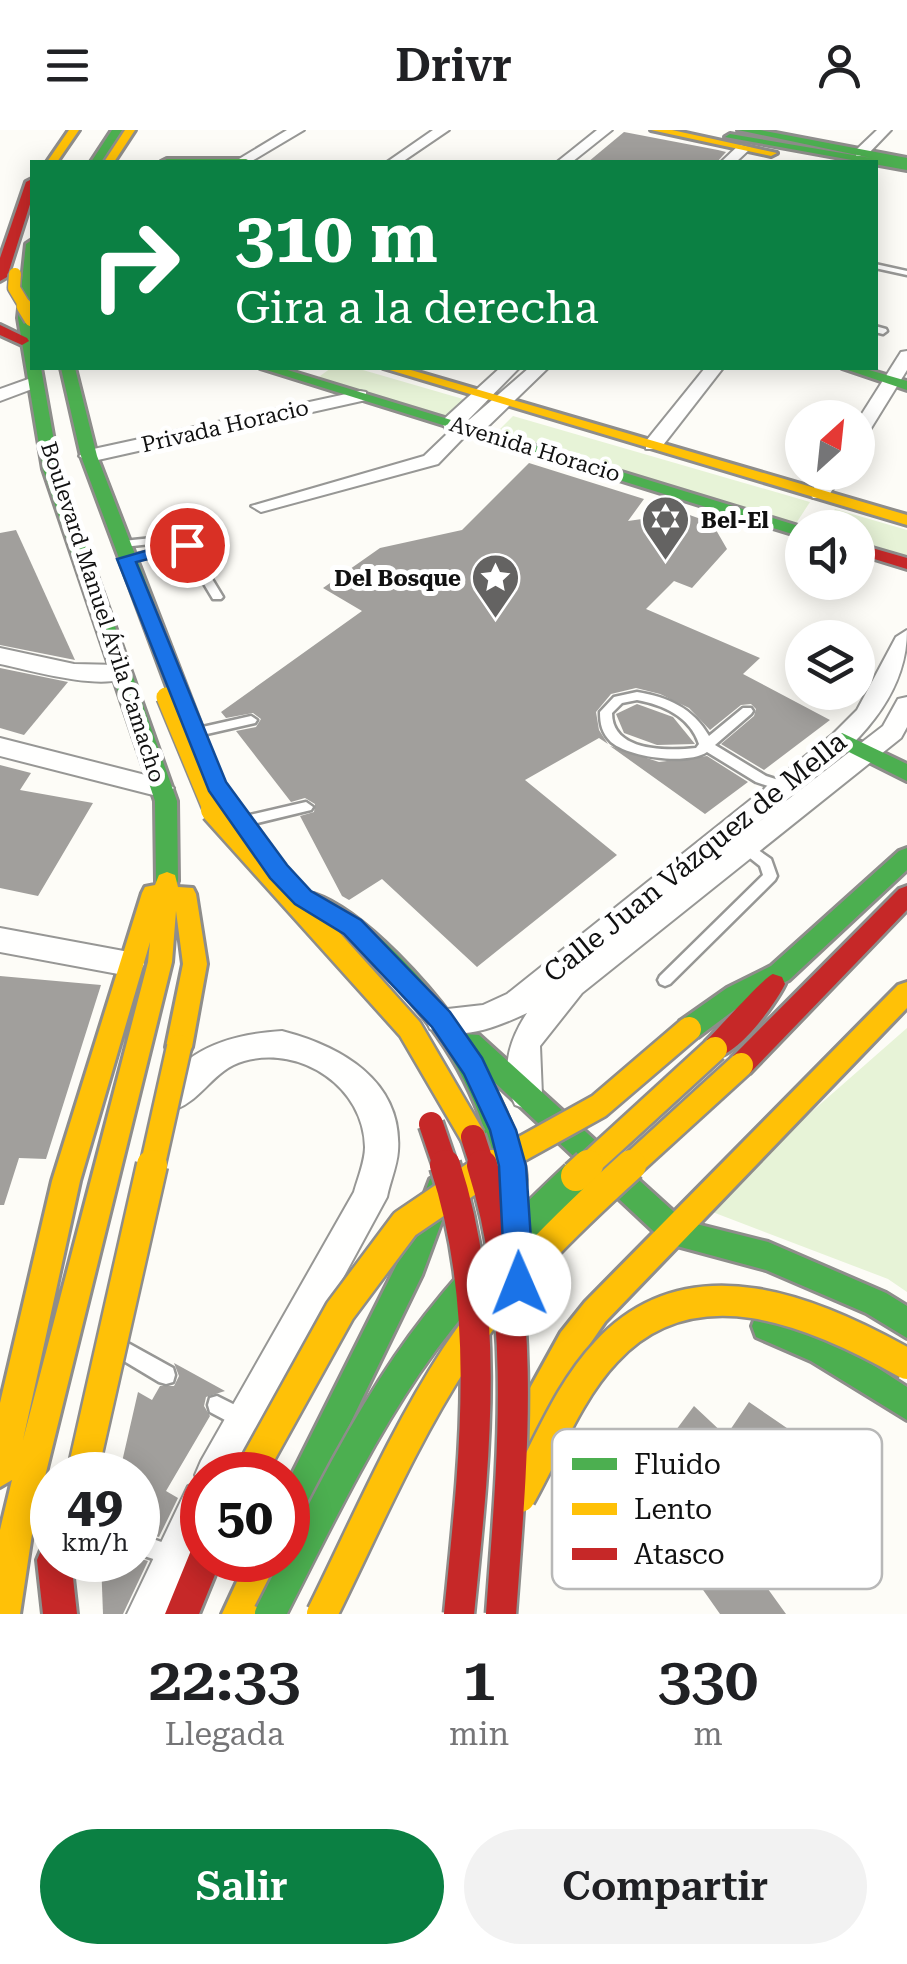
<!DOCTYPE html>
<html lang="es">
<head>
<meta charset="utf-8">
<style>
  :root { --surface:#fff; --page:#f2f2f2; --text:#202124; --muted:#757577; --accent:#0b8043 }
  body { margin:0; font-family:"Roboto Serif",serif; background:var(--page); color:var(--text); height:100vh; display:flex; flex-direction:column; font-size:38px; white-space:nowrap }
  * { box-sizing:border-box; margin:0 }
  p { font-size:32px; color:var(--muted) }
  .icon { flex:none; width:55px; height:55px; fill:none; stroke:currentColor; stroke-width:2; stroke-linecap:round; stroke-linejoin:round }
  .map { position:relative; height:1484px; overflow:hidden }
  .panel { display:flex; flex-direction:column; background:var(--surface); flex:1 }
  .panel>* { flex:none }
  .top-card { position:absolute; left:30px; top:30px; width:848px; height:210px; border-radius:0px; box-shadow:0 5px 25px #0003; background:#0b8043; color:#fff; overflow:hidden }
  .needle { width:65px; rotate:27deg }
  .controls { position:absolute; left:785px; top:270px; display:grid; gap:20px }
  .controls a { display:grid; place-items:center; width:90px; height:90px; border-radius:50%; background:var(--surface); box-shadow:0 5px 25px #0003; font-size:50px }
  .speed { position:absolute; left:30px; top:1322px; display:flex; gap:20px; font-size:50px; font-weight:700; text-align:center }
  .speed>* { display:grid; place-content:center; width:130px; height:130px; border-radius:50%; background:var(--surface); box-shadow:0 5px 25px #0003; line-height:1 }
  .speed small { font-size:25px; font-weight:400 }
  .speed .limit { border:15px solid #d22; background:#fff; color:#111 }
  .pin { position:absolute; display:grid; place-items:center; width:85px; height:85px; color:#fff; margin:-42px; border:5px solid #fff; border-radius:50%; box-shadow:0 2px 10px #0007 }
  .me { position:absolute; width:110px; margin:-55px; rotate:359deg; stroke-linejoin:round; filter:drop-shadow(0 0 8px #0008) }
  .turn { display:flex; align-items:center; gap:35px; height:210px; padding:0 40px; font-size:45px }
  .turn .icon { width:130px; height:130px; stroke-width:2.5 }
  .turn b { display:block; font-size:70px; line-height:85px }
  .eta { display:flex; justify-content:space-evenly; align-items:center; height:170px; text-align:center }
  .eta b { font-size:60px; font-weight:600; line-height:70px }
  .cta { display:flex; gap:20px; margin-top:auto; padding:20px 40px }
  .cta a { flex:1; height:115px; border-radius:60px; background:var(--accent); color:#fff; font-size:40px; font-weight:600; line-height:115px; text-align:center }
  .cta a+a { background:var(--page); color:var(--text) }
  header { display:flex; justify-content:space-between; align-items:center; height:130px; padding:0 40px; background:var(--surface); font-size:45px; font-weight:600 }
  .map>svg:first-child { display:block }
</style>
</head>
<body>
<header><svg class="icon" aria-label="menu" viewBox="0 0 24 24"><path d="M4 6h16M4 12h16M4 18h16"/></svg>Drivr<svg class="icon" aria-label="person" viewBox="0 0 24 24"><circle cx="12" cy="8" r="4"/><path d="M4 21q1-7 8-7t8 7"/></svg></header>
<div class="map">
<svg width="907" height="1484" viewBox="0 0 907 1484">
  <rect width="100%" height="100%" fill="#fdfcf7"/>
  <g fill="#e7f3d7">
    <path d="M331,238H356L470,271L450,290L316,249Z"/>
    <path d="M513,286L810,372L795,395L493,306Z"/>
    <path d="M835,379L907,400V427L858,413V398H822Z"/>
    <path d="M907,898V1162L888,1149L702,1078Z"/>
  </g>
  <g fill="#a19f9c">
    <path d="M624,2L718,20L726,22L717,32H588Z"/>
    <path d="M529,333L644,369L628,391L684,383L712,393L727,419L692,458L674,451L646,479L760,528L743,544L830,590L764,640L721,614L754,586L756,579L751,574L741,575L710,600L689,578L660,564L636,558L611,564L596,582L599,600L608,614L599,608L525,650L617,725L477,837L382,749L349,770L342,766L300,686L314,682L315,674L305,668L291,672L236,601L256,597L261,589L253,583L226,588L221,582L362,481L323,458L380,418L462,400Z"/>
    <path d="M16,400L27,424L75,530L0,515V403Z"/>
    <path d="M0,538L68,552L24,605L0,598Z"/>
    <path d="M637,574L673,587L695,614L657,615L624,603L616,584Z"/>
    <path d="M610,616L659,632L707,626L748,652L705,684Z"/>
    <path d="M0,635L31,643L20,660L93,673L38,766L0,758Z"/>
    <path d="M0,846L101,855L46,1029L19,1028L4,1075H0Z"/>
    <path d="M174,1233L225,1261L206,1267L204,1276L210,1286L166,1361L178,1368L159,1407L138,1401V1345H119L138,1262L152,1270L160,1256H174L179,1246Z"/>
    <path d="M749,1272L879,1361L862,1397L786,1350L737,1416L786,1484H720L651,1386L690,1346L664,1316L694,1276L726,1306Z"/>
    <path d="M138,1428L148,1431L123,1484H103L101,1430Z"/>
  </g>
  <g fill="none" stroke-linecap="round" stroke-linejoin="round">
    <defs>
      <g id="lane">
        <path d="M875,134L907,141V145L875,138Z"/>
        <path d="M875,196L886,199L887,201L883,204L875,202Z"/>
        <path d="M182,405L186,406L223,467L221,469H213L183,419L129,432L124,429L125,427L180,414L179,411L123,417L118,414L123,411Z"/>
        <path d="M637,562C668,567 693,578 709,606L743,578H751L753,581L751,584L715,615L766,646L791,654L792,657L791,660L786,662L756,652L707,622C688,635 630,628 611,612C602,603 600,594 600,582L614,567ZM637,570C664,575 690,587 699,614L696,618C667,621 612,622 612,583L622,573Z"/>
        <path d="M251,586L257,590L255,593L198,606L192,602L198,598Z"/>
        <path d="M306,672L313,677L311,680L241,697L234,692L241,687Z"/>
        <path d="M741,708L771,729L777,746L775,750L670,854L665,856L660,854L658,850L660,846L763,745L760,736L736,717L734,713L736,709Z"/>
        <path d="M126,1212L173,1238L175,1245L173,1252L166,1254L159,1252L119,1228L117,1221L119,1214Z"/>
        <path d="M217,1266L249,1282L252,1289L249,1296L242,1299L210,1282L208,1275L210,1268Z"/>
        <path d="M138,1404L182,1419L185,1426L182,1433L175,1436L138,1424Z"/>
      </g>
      <g id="street">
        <path d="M287,0H304L250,32H234Z"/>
        <path d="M433,0H449L402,32H387Z"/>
        <path d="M597,0H612L572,32H557Z"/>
        <path d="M877,0H891L866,26H856V20Z"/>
        <path d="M739,15L751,18L736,32H721Z"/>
        <path d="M907,221V240L865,308L858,310V290L901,222Z"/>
        <path d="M500,238H519L462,296L529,238H548L480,304L464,307L438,334L261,382L251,376L424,326L448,303L442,293L444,289Z"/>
        <path d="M705,238H723L660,319H646V311Z"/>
        <path d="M34,247L43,252L40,256L0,271V259Z"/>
        <path d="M360,261L366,262V270L89,332L79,326L89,320Z"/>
        <path d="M824,342H844L827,368H813L810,364Z"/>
        <path d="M907,500C907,590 818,643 755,695L883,596L898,569L907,567V597L901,608L582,863L540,916L542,965L537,975L526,979L515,975C500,942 508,912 527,883C497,897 463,911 430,899L426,890L430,881L483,875L507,864L833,604L857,580L896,507Z"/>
        <path d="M0,518L74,534L119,535L131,543C113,565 26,539 0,534Z"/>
        <path d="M0,608L161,649L174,658L161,667L0,626Z"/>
        <path d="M0,798L129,822L139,825L144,834L139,843L129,846L0,822Z"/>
        <path d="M282,901C340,916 403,950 398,1021C397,1036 390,1052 387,1067L236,1345H202V1413L170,1484H127L188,1356L198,1352L195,1345L201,1331L354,1062C358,1048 365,1031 365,1017C364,957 301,915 244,931C214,939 203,969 176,979L165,975L160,965C182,917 235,904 282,901Z"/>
      </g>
      <g id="fast">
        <path d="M112,0H122L101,32H91Z"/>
        <path d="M738,0H760L907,28V40L725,7L730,4L871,28Z"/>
        <path d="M167,29H246L252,32H161Z"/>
        <path d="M32,110V238H41L59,339L177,671L178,751L175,757H159L156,751L155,671L43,339L18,188L26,114Z"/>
        <path d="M61,238H75L97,326L206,608L203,613H189L186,608L81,326Z"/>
        <path d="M260,238H281L805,398L802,407Z"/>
        <path d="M842,238H862L907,251V260Z"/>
        <path d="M842,603L907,634V651L835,615L832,610Z"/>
        <path d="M907,718V740L789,850L745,872L698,907L689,910L680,907L677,899L680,891L727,858L771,836L899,721Z"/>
        <path d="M314,764C365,781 434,860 464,904L479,905L684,1091L768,1112L886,1163L907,1176V1208L866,1183L766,1140L666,1113L488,946C501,970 534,1037 524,1061L514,1065L504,1061C492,1033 487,1002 475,974C441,892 377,830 306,779L303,773L306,767Z"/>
        <path d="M440,1045L450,1049L454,1058L422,1145L300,1397L288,1401V1352L400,1128L430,1049Z"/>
        <path d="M767,1181L833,1209L907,1257V1290L811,1231L756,1207L752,1196L756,1185Z"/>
      </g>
      <g id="slow">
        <path d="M69,0H79L57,32H47Z"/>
        <path d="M125,0H135L114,32H104Z"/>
        <path d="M651,0H672L777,23L771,26Z"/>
        <path d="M383,238H404L907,385V395Z"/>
        <path d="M167,742L175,745L178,757L193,758L196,764L207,834L192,917L188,925L179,928L170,925L166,917L183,834L176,781L172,832L34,1391L20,1484H0V1400L12,1350L0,1357V1273L52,1051L142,763L145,757L155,755L159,745ZM150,812L148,832L23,1310L80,1051Z"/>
        <path d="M907,852V878L605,1192L583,1224L536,1309L525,1314L514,1309L509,1298L514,1287L561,1202L585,1172L898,855Z"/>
        <path d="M247,1430H282L257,1484H222Z"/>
      </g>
      <g id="jam">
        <path d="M32,49V68L7,147L0,151V128L26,52Z"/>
        <path d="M0,195L27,208L29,211L22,215L0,205Z"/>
        <path d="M858,414L907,428V439L858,424Z"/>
        <path d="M907,756V780L750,943L741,946L732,943L728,935L732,927L899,759Z"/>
        <path d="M773,844L782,847L785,854C775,875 731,936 706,927L702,919L706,911C718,899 764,847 773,844Z"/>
        <path d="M52,1414V1430H71L77,1484H43L37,1430L42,1418Z"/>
        <path d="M202,1414V1430H221L199,1484H165L192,1418Z"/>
      </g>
    </defs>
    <use href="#lane" stroke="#979795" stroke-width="5"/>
    <use href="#street" stroke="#979795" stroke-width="4"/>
    <use href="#fast" stroke="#8e8d8b" stroke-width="6"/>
    <use href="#slow" stroke="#8e8d8b" stroke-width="6"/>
    <use href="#jam" stroke="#8e8d8b" stroke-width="6"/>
    <use href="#lane" fill="#fffffe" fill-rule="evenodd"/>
    <use href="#street" fill="#fffffe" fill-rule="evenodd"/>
    <use href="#fast" fill="#4caf50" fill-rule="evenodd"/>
    <use href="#slow" fill="#ffc107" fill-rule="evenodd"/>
    <use href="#jam" fill="#c62828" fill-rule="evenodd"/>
    <defs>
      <path id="fast-bridge" d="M270,1484C313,1400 354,1313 407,1235C455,1165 514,1104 576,1046"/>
      <path id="slow-bridge-far4" d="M15,144L14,158L26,178"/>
      <path id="slow-bridge-far3" d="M24,176L32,189"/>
      <path id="slow-bridge-far2" d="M166,567L214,683"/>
      <g id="slow-bridge-far1">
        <path d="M213,680L410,899L473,1007"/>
        <path d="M152,1038L179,917"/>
        <path d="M487,1038L599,976L689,899"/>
        <path d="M585,1038L715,919"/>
        <path d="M628,1038L741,935"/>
      </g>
      <g id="slow-bridge">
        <path d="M576,1046L588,1035"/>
        <path d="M82,1345L152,1035"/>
        <path d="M249,1345L340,1181L405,1094L492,1035"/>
        <path d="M520,1367C547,1319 568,1262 606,1222C691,1129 814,1181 907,1234"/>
        <path d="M322,1484C365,1397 403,1307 456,1226C504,1154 567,1093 631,1035"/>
      </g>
      <g id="jam-bridge-far1">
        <path d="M431,994L446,1038"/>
        <path d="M473,1007L483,1038"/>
      </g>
      <g id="jam-bridge">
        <path d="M445,1035C493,1181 474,1334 459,1484"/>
        <path d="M482,1035C528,1181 512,1334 501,1484"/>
      </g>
    </defs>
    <use href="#fast-bridge" stroke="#8e8d8b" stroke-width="35" stroke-linecap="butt"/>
    <use href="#slow-bridge-far4" stroke="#8e8d8b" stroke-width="15" stroke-linecap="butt"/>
    <use href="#slow-bridge-far3" stroke="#8e8d8b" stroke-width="19" stroke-linecap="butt"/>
    <use href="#slow-bridge-far2" stroke="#8e8d8b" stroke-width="22" stroke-linecap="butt"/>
    <use href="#slow-bridge-far1" stroke="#8e8d8b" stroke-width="29" stroke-linecap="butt"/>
    <use href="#slow-bridge" stroke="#8e8d8b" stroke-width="35" stroke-linecap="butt"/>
    <use href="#jam-bridge-far1" stroke="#8e8d8b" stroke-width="29" stroke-linecap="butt"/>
    <use href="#jam-bridge" stroke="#8e8d8b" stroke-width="35" stroke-linecap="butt"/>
    <use href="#fast-bridge" stroke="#4caf50" stroke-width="30"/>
    <use href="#slow-bridge-far4" stroke="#ffc107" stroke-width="12"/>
    <use href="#slow-bridge-far3" stroke="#ffc107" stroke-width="15"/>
    <use href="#slow-bridge-far2" stroke="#ffc107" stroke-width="19"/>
    <use href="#slow-bridge-far1" stroke="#ffc107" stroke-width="24"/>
    <use href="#slow-bridge" stroke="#ffc107" stroke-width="30"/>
    <use href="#jam-bridge-far1" stroke="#c62828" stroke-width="24"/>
    <use href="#jam-bridge" stroke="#c62828" stroke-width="30"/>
  </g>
  <path fill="#1a73e8" stroke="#114b97" stroke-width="2.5" d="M187,409L193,411V418L136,432L226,652L287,735L311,761L361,790L450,882L482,928L516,1000L526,1036L534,1154L530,1164L519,1168L509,1164L505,1154L499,1036L490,1000L464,944L432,897L344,804L295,774L270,748L209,661L117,429Z"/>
  <defs>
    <symbol id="synagogue-pin" viewBox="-11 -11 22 30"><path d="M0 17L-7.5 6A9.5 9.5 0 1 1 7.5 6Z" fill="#646362" stroke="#fff"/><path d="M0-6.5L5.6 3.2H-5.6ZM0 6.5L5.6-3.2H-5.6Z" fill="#fff"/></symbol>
    <symbol id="sight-pin" viewBox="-11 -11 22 30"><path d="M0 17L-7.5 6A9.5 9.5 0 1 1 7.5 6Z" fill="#646362" stroke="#fff"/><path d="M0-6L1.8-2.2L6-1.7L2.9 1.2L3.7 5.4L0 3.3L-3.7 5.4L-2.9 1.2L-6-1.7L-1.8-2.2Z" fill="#fff"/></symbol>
  </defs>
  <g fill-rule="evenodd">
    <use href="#synagogue-pin" x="638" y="362" width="55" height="75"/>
    <use href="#sight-pin" x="468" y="420" width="55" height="75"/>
  </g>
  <g text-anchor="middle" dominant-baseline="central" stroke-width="10" stroke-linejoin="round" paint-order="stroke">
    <g font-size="22" fill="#111" stroke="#fff">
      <text transform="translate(225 296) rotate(-13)">Privada Horacio</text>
      <text transform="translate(535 319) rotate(17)">Avenida Horacio</text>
      <text transform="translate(103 482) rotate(72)">Boulevard Manuel Ávila Camacho</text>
    </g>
    <g font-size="22" font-weight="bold" fill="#111" stroke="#fff" text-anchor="start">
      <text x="701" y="390">Bel-El</text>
      <text x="461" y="448" text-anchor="end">Del Bosque</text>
    </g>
    <g font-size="28" fill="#111" stroke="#fff">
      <text transform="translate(695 727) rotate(-39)">Calle Juan Vázquez de Mella</text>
    </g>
  </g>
  <rect x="552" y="1299" width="330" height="160" rx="15" fill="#fff" stroke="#b8b8b8" stroke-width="2.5"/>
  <rect x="572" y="1328" width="45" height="12" fill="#4caf50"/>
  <rect x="572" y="1373" width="45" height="12" fill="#ffc107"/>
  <rect x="572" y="1418" width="45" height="12" fill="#c62828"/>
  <g font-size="28" fill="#111">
    <text x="634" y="1344">Fluido</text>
    <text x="634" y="1389">Lento</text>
    <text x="634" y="1434">Atasco</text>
  </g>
</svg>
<div class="controls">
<a><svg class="needle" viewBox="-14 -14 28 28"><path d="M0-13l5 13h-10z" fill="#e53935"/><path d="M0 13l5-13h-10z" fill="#757577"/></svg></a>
<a><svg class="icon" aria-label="sound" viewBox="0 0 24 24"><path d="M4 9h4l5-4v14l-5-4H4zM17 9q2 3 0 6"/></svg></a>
<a><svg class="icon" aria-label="layers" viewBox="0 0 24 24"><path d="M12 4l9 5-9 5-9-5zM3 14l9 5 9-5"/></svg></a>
</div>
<div class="speed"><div>49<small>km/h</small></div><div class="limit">50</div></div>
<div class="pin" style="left:187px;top:415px;background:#d93025"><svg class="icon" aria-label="arrive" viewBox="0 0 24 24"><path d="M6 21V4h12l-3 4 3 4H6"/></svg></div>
<svg class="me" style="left:519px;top:1154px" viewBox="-20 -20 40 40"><circle r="19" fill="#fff"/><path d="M0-13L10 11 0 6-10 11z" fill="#1a73e8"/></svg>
<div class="top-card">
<div class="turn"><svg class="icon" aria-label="right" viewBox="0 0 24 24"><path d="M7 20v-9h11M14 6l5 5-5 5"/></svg><div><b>310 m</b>Gira a la derecha</div></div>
</div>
</div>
<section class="panel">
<div class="eta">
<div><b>22:33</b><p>Llegada</p></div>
<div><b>1</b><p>min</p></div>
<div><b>330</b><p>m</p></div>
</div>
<div class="cta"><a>Salir</a><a>Compartir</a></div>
</section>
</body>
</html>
